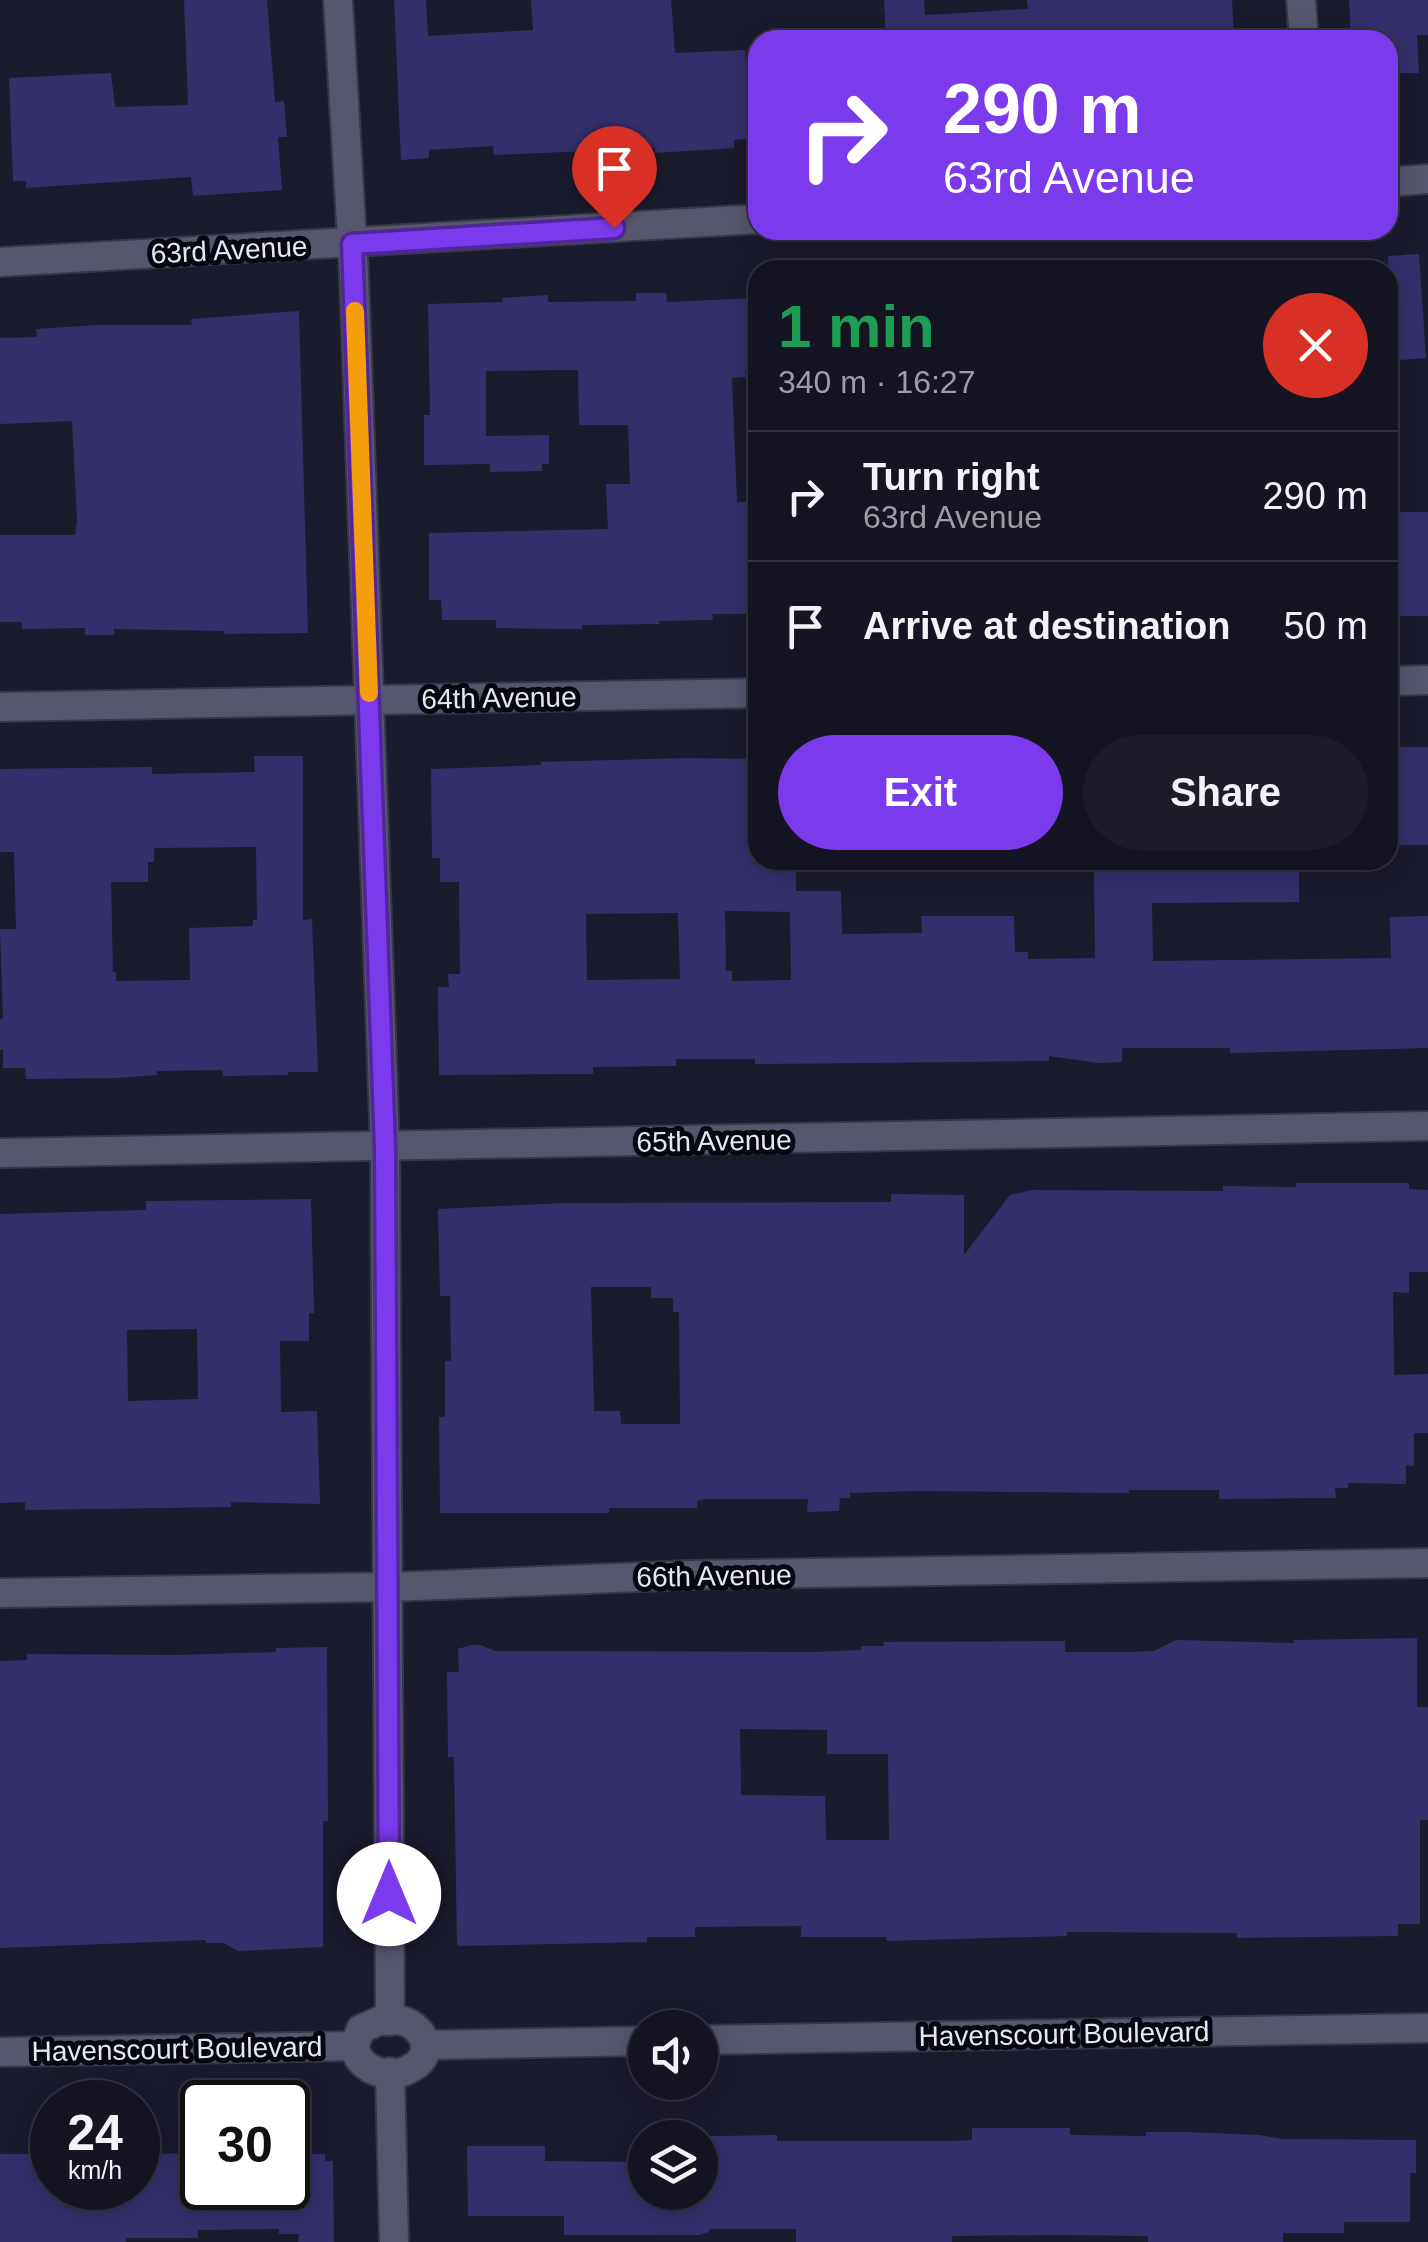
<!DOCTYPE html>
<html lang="en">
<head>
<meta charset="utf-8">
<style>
  :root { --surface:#141422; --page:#1d1d2a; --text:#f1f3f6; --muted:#9d9ea5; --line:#333340; --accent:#7c3aed }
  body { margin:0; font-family:Helvetica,sans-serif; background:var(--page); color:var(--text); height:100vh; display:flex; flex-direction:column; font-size:38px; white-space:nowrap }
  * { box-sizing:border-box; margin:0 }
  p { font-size:32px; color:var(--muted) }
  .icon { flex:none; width:55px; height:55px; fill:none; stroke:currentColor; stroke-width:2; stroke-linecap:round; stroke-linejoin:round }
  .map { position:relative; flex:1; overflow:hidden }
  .side { position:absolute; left:748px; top:260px; width:650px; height:610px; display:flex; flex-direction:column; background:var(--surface); border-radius:30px; box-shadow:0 5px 25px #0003,0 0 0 2px var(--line) }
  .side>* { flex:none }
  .top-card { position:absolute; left:748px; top:30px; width:650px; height:210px; border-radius:30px; box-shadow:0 5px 25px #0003,0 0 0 2px var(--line); background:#7c3aed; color:#fff; overflow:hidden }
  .tools { position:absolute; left:628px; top:2010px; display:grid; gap:20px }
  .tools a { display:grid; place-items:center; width:90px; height:90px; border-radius:50%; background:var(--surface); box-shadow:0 5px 25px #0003,0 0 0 2px var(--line); font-size:50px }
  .speed { position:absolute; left:30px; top:2080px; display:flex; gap:20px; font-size:50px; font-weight:700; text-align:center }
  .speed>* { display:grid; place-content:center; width:130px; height:130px; border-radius:50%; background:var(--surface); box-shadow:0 5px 25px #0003,0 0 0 2px var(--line); line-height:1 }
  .speed small { font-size:25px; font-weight:400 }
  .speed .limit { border:5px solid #111; border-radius:15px; background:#fff; color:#111 }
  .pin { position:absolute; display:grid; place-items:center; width:85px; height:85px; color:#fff; margin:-102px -42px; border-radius:50% 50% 50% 0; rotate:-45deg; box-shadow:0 0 10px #0007 }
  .pin .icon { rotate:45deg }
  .me { position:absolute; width:110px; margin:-55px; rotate:0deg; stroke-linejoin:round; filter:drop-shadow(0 0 8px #0008) }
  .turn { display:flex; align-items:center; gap:35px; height:210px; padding:0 30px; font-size:45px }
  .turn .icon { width:130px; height:130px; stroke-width:2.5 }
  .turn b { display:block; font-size:70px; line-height:85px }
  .round { display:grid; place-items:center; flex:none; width:105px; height:105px; border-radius:52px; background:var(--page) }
  .summary { display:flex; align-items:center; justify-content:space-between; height:170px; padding:0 30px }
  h1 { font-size:60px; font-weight:800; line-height:75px; color:#1e9e55 }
  .primary-button { display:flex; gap:20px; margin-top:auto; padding:20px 30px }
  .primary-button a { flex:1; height:115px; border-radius:60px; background:var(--accent); color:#fff; font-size:40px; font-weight:800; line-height:115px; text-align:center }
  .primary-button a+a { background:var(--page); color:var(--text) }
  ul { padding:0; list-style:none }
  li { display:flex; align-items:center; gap:30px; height:130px; padding:0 30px; border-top:2px solid var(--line) }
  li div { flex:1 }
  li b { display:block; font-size:38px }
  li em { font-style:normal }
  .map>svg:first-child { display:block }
</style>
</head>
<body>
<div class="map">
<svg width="1428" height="2242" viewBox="0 0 1428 2242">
  <rect width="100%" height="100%" fill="#1b1b2e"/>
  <g fill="#342f6b" fill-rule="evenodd">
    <path d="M184,0H267L275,102L284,101L287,137H278L282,190L193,196L191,177L26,188V181H13L9,78L111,73L115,107L188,105Z"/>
    <path d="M394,0H426L428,36L533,30L531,0H671L675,53L745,50L750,139L734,140V148L655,153V148L494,155L493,146L429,150V158L401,160Z"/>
    <path d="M884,0H924L925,15L1028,9L1027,0H1232L1234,40H886Z"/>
    <path d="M1349,0H1428V35H1417L1419,73H1388V40H1351Z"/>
    <path d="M1419,254L1426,358L1388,361V256Z"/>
    <path d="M636,293H666L667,302L758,298V370L745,371L746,377L732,378L737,502H758V614H712L713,620L659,621V624L582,625V629L496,628V620H442L441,600H429V533L608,529L606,484H630L628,425H579L578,370L486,371V436L549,435V464H542V471L490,472V464L424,465V415H430L428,304L503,302L502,298L548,295V302L636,301Z"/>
    <path d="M299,311L308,633L224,634V631L114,629V635H85V628L22,629V622H0V535H75L77,520L72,421L0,424V338L37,337L36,329L96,325H192L191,319Z"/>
    <rect x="1388" y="512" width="40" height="104"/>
    <path d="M1395,747H1428V845H1396Z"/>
    <path d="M254,756H303V920L312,919L318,1072H288V1075L223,1076V1070L157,1071V1075L118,1078L26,1079L25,1068H3V1050H0V1019H3L0,929H16L14,852H0V769L152,767V774L255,772ZM256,847L257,920H253V926L189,928L190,980L116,981V972H113L111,882H148V862H154V848Z"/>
    <path d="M686,758L756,759L758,860H796V891H841L842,934L922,933L921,916H1014L1015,952H1028V959L1095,958L1094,860H1299V902L1152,903L1153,961L1391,958L1390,917L1428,916V1048L1230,1053V1048H1122V1062L1099,1063L1049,1056V1061L869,1063L755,1064V1059H676V1066L593,1067V1074L439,1075L438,987H449L448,974H460L459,882H440V858H432L431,769L541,765V762ZM725,911L790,912L791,980L732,981V971H726ZM678,913L680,979L587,980L586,914Z"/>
    <path d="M1296,1183H1409V1189L1428,1190V1272H1409V1293L1393,1292L1394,1375L1428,1374V1433H1414V1466L1406,1465V1484L1348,1483V1488H1335L1336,1498L1219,1499V1490H1129V1493L918,1491L850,1493V1498H840L839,1511L807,1512L808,1499H706L697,1501V1508H609V1513H440L439,1417H445V1361H451L450,1296H440L438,1209L564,1203L891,1202V1194L964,1195V1255L1010,1195L1032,1190L1223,1191V1186L1296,1187ZM591,1287H651V1298H673V1312H679L680,1424H621L620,1411H594Z"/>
    <path d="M311,1199L314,1313H309V1341H280L281,1412L317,1411L320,1504L231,1502V1507L25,1510V1502L0,1503V1214L146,1210V1201ZM197,1329L198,1399L128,1401L127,1330Z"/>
    <path d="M1417,1638V1707H1428V1820H1420V1924H1398V1936L1237,1938V1933L1067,1932V1936L887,1941L886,1937H801V1926L695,1927V1937H647V1942L457,1946L454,1757H448L447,1672H459L458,1649L471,1645H481L495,1651L814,1652L861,1650V1646H884L883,1642L1065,1641V1652H1129L1154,1651L1176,1640L1294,1643V1640ZM740,1729L827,1730V1754H888L889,1840H826L825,1796L741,1795Z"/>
    <path d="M327,1647L328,1821H323V1947L238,1951L223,1943H206V1940L0,1948V1661L27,1660V1654L175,1655L276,1652V1648Z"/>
    <path d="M972,2128H1070V2135L1146,2136V2132H1187L1259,2135L1282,2139L1416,2140V2173H1410V2222H1344V2233H1283V2242H1148V2236L1055,2235L952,2236V2242H796V2229H709V2232L699,2235H564V2216H468L467,2146H545V2161L645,2162V2192H700V2138L655,2137L777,2135V2141H952L972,2140Z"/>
    <path d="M197,2153V2188H288V2154H325V2161H333L334,2242H298L299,2234H279V2229L198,2230V2238H126V2242H0V2154H47V2188H147V2154Z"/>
  </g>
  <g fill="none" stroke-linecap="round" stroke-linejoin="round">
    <defs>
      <g id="minor">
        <path d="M338,0L354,274L385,1148L390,2021"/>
        <path d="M1301,0L1304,40"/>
        <path d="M1388,182L1428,179"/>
        <path d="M0,262L758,219"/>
        <path d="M1388,681L1428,680"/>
        <path d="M0,707L758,693"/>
        <path d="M0,1153L1428,1126"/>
        <path d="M0,1593L390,1587L690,1575L1428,1563"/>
        <path d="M390,2072L394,2242"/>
      </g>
      <g id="tertiary">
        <path d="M399,2020C422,2024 438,2052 413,2067C391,2081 359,2072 354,2046L361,2029L379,2021Z"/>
        <path d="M700,2040L1428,2028"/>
        <path d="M425,2045L645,2041"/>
        <path d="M0,2052L354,2046"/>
      </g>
    </defs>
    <use href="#minor" stroke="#373846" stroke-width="32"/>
    <use href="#tertiary" stroke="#373846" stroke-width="32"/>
    <use href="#minor" stroke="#56576d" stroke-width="28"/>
    <use href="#tertiary" stroke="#56576d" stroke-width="28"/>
  </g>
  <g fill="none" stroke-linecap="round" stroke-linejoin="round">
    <defs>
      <path id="route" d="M389,1894L385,1148L352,244L614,228"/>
    </defs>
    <use href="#route" stroke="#51269a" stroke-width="25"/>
    <use href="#route" stroke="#7c3aed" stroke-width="18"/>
    <path stroke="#f59e0b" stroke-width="18" d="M355,311L369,693"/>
  </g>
  <g text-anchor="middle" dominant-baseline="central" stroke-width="10" stroke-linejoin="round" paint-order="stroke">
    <g font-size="28" fill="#e6e7f4" stroke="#07070f">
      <text transform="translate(229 250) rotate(-3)">63rd Avenue</text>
      <text transform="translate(499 698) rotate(-1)">64th Avenue</text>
      <text transform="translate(714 1141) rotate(-1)">65th Avenue</text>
      <text transform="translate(714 1576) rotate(-1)">66th Avenue</text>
      <text transform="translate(1064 2034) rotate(-1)">Havenscourt Boulevard</text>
      <text transform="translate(177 2049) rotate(-1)">Havenscourt Boulevard</text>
    </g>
  </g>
</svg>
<div class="tools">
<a><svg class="icon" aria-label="sound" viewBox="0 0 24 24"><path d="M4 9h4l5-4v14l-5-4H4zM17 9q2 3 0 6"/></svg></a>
<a><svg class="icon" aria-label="layers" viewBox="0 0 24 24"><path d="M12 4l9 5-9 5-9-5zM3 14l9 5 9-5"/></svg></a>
</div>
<div class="speed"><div>24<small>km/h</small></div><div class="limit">30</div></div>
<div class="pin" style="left:614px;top:228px;background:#d93025"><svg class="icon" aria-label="arrive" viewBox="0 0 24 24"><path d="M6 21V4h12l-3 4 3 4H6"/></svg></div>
<svg class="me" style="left:389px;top:1894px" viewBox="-20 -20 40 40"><circle r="19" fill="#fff"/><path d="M0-13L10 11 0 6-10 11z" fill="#7c3aed"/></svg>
<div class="top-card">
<div class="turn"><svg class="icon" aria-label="right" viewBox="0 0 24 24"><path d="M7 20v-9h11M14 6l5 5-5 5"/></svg><div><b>290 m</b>63rd Avenue</div></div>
</div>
<section class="side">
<div class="summary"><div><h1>1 min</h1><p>340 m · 16:27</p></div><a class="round" style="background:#d93025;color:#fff"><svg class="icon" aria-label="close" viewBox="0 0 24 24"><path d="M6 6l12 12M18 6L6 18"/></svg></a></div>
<ul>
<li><svg class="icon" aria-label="right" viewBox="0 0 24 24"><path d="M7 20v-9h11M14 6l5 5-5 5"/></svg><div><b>Turn right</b><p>63rd Avenue</p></div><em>290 m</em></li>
<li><svg class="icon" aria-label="arrive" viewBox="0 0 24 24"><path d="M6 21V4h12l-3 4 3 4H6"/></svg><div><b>Arrive at destination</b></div><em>50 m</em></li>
</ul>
<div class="primary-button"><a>Exit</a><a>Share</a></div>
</section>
</div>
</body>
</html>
